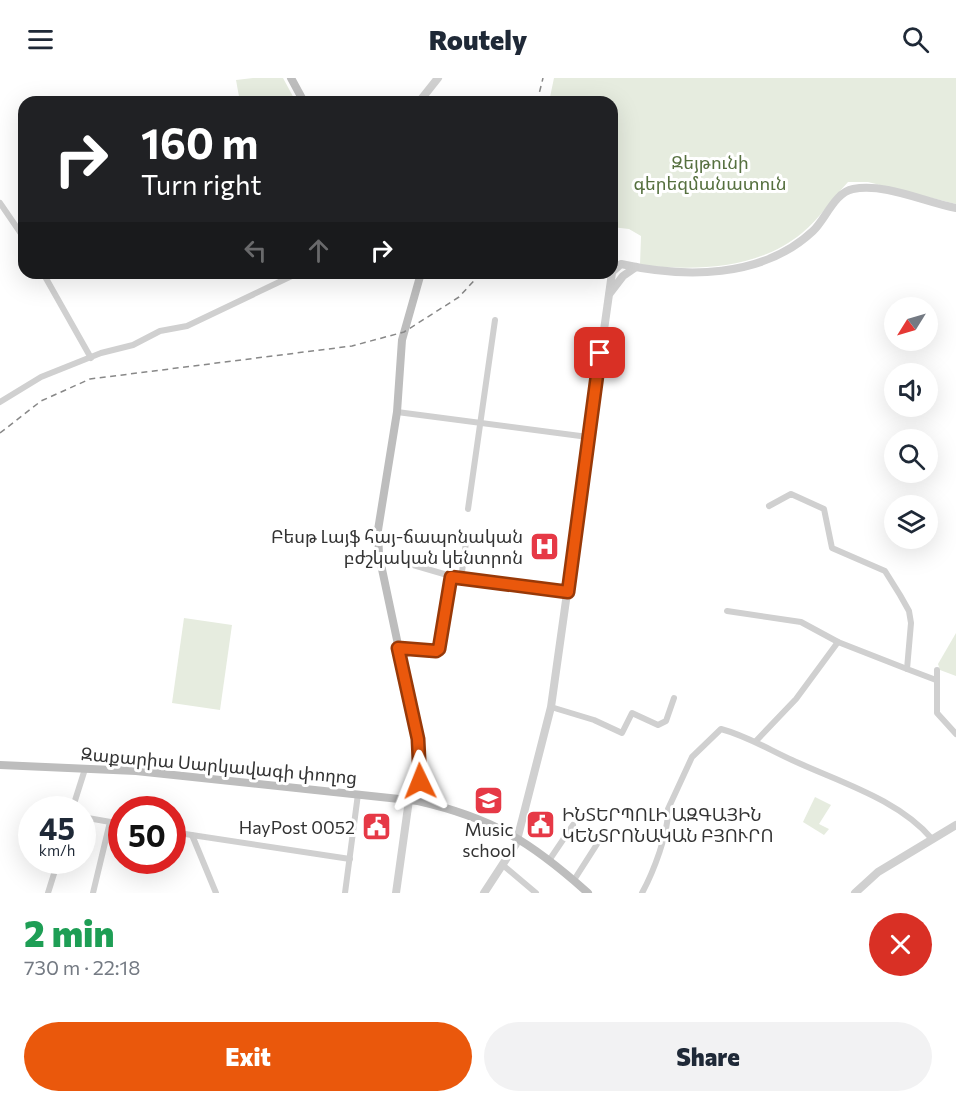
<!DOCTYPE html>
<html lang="en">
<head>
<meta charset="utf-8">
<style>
  :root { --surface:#fff; --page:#f2f2f3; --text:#1f2937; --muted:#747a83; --accent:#ea580c }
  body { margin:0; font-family:Commissioner,"Noto Sans Armenian",sans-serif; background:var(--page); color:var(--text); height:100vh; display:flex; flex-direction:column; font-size:22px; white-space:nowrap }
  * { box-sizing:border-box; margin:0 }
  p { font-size:20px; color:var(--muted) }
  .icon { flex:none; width:33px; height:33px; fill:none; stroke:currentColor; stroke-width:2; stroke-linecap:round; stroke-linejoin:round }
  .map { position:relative; height:815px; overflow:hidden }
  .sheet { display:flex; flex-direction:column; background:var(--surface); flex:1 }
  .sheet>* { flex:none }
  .banner { position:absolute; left:18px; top:18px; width:600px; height:183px; border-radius:18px; box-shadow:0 6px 24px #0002; background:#202124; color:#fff; overflow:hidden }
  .needle { width:39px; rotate:233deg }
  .fabs { position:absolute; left:884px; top:219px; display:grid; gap:12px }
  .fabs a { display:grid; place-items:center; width:54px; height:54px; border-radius:50%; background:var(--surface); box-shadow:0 6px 24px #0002; font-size:30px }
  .speed { position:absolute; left:18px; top:718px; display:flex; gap:12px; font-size:30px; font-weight:700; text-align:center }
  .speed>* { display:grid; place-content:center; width:78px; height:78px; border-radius:50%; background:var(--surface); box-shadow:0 6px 24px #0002; line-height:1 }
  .speed small { font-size:15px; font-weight:400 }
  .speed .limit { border:9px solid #d22; background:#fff; color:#111 }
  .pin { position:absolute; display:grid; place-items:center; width:51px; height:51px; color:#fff; margin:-26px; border-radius:12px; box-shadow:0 3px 9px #0006 }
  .me { position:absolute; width:66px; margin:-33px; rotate:358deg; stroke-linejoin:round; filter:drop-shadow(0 0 4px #0008) }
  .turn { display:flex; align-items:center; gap:21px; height:126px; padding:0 24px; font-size:27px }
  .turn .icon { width:78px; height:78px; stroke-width:2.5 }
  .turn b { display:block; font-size:42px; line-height:51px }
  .lanes { display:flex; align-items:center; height:57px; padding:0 24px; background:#0003; justify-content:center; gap:30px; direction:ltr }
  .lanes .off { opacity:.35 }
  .round { display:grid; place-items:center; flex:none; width:63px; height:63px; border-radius:32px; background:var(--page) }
  .summary { display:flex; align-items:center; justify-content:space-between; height:102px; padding:0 24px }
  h1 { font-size:36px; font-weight:800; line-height:45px; color:#1e9e55 }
  .action { display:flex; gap:12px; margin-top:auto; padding:12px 24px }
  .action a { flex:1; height:69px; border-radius:36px; background:var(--accent); color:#fff; font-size:24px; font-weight:800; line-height:69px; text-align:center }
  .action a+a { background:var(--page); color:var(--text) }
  header { display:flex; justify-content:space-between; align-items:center; height:78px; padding:0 24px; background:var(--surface); font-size:27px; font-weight:800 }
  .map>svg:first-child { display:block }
</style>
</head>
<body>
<header><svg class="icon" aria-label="menu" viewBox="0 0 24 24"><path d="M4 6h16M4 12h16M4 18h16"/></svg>Routely<svg class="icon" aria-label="search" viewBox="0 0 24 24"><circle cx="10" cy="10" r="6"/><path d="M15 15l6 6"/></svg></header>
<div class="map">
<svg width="956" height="815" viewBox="0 0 956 815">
  <rect width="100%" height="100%" fill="#fff"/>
  <g fill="#e6ecdf">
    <path d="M253,0H283L296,24H240L236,2Z"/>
    <path d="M554,0H956V126L868,104H848C833,120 819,141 802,155C757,192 695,193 640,187L641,158L629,151L612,149V24H549Z"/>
    <path d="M184,540L232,547L220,632L172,625Z"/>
    <path d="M956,555V598L940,592L938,586Z"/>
    <path d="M815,719L831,727L819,746L829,751L824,757L803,744Z"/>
  </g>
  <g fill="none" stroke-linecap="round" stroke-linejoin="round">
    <g stroke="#d0d0d0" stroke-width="6">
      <path d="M0,125L24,160"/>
      <path d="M43,195L91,280"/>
      <path d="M0,324L41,299L101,275L133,267L160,253L187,248L298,195"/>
      <path d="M397,334L588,359"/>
      <path d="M769,428L791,416L824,431L832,470L885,493L900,517L909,533L911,545L907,591L936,602"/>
      <path d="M468,431L495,242"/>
      <path d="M379,477L461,501L568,514"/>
      <path d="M461,501L467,457"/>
      <path d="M727,533L801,544L838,564L907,591"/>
      <path d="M398,570L436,573L439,571L451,499"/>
      <path d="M937,592V635L956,656"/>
      <path d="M551,629L594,642L622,655L632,635L658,647L666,643L674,620"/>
      <path d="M756,663L796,621L838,564"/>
      <path d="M72,732L85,691"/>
      <path d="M82,739L122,746"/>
      <path d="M172,754L350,781"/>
      <path d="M192,757L216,815"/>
      <path d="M550,781L573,747"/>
      <path d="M504,788L536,815"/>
      <path d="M574,802L599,763"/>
      <path d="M48,815L58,783"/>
      <path d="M93,815L110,744"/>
      <path d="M345,815L358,716"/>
      <path d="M642,815C653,795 669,754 668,731L692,679L721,651C747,658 768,671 792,682C839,704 898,721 932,761"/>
    </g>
    <g stroke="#d0d0d0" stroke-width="8">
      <path d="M419,24L438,0"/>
      <path d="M612,194L621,186C684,200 762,201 813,153C825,142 835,114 853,111C886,105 924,124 956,130"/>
      <path d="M610,215L623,198L636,189"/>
      <path d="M396,815L409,722"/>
      <path d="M484,815L516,766L551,629L612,195"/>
      <path d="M855,815L878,794L956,747"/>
    </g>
    <g stroke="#bdbdbd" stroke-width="8">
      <path d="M291,0L304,24"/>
      <path d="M0,687L136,693L418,723C493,740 531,764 588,815"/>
      <path d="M418,723L420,703L418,661L379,477L378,452L397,334L402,262L421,195"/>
    </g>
    <g stroke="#888" stroke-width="1.5" stroke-dasharray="6 4.5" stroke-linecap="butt">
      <path d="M537,24L543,0"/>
      <path d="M0,355L41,323L90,301L352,268L404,254L459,219L481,195"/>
    </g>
  </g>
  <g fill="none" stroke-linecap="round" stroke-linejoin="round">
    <defs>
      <path id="route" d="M420,703L418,661L398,570L436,573L439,571L451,499L568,514L600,275"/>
    </defs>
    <use href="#route" stroke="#983908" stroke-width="15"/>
    <use href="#route" stroke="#ea580c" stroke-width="10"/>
  </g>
  <defs>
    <symbol id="hospital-square" viewBox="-11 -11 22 22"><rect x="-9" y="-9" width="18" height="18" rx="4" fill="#e63946" stroke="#fff"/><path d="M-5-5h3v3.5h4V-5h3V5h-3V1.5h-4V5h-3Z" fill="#fff"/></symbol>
    <symbol id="school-square" viewBox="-11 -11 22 22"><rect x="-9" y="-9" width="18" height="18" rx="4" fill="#e63946" stroke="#fff"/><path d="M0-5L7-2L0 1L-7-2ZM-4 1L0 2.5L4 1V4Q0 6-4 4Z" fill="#fff"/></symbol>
    <symbol id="civic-square" viewBox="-11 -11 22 22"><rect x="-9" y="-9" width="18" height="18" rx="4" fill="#e63946" stroke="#fff"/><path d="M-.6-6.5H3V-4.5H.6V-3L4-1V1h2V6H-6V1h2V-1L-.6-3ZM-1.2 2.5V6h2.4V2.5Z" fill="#fff"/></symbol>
  </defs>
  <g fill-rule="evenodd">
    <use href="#hospital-square" x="528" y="452" width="33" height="33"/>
    <use href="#school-square" x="472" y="706" width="33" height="33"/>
    <use href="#civic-square" x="524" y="730" width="33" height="33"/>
    <use href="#civic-square" x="360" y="732" width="33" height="33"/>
  </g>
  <g text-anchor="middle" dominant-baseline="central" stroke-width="6" stroke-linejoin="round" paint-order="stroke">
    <g font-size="18" fill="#56703f" stroke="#fff">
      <text x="710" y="84">Զեյթունի<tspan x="710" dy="21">գերեզմանատուն</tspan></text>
    </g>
    <g font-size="18" fill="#333" stroke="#fff" text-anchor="end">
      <text x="523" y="458">Բեսթ Լայֆ հայ-ճապոնական<tspan x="523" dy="21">բժշկական կենտրոն</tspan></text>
      <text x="562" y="736" text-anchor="start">ԻՆՏԵՐՊՈԼԻ ԱԶԳԱՅԻՆ<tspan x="562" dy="21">ԿԵՆՏՐՈՆԱԿԱՆ ԲՅՈՒՐՈ</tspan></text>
      <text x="355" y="749">HayPost 0052</text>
      <text x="489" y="751" text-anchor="middle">Music<tspan x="489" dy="21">school</tspan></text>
    </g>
    <g font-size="18" fill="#333" stroke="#fff">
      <text transform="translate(219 687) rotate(5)">Զաքարիա Սարկավագի փողոց</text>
    </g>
  </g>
</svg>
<div class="fabs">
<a><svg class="needle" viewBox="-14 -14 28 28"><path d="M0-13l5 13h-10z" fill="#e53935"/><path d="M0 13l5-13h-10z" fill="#747a83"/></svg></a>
<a><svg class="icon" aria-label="sound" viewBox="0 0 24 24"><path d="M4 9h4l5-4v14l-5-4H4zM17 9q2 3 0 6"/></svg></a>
<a><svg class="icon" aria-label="search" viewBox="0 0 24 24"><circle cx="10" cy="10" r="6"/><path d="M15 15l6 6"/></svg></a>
<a><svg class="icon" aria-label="layers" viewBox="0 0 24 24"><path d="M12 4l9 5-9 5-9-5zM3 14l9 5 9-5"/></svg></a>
</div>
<div class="speed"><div>45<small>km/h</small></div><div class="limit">50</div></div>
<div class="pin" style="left:600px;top:275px;background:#d93025"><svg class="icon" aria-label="arrive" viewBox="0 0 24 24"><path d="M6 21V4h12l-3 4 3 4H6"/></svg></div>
<svg class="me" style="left:420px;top:703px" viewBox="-20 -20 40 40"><path d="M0-17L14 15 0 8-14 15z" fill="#ea580c" stroke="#fff" stroke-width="4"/></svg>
<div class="banner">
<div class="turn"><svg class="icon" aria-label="right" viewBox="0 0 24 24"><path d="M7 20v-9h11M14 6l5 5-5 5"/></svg><div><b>160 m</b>Turn right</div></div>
<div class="lanes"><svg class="icon off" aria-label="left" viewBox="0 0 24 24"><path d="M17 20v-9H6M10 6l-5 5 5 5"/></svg><svg class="icon off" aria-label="ahead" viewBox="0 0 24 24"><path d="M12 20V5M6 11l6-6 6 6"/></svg><svg class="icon" aria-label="right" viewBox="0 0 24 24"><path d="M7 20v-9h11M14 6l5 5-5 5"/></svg></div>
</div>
</div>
<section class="sheet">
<div class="summary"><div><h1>2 min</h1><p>730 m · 22:18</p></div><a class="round" style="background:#d93025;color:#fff"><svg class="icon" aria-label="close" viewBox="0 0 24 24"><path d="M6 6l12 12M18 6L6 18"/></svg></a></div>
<div class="action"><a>Exit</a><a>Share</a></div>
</section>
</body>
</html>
